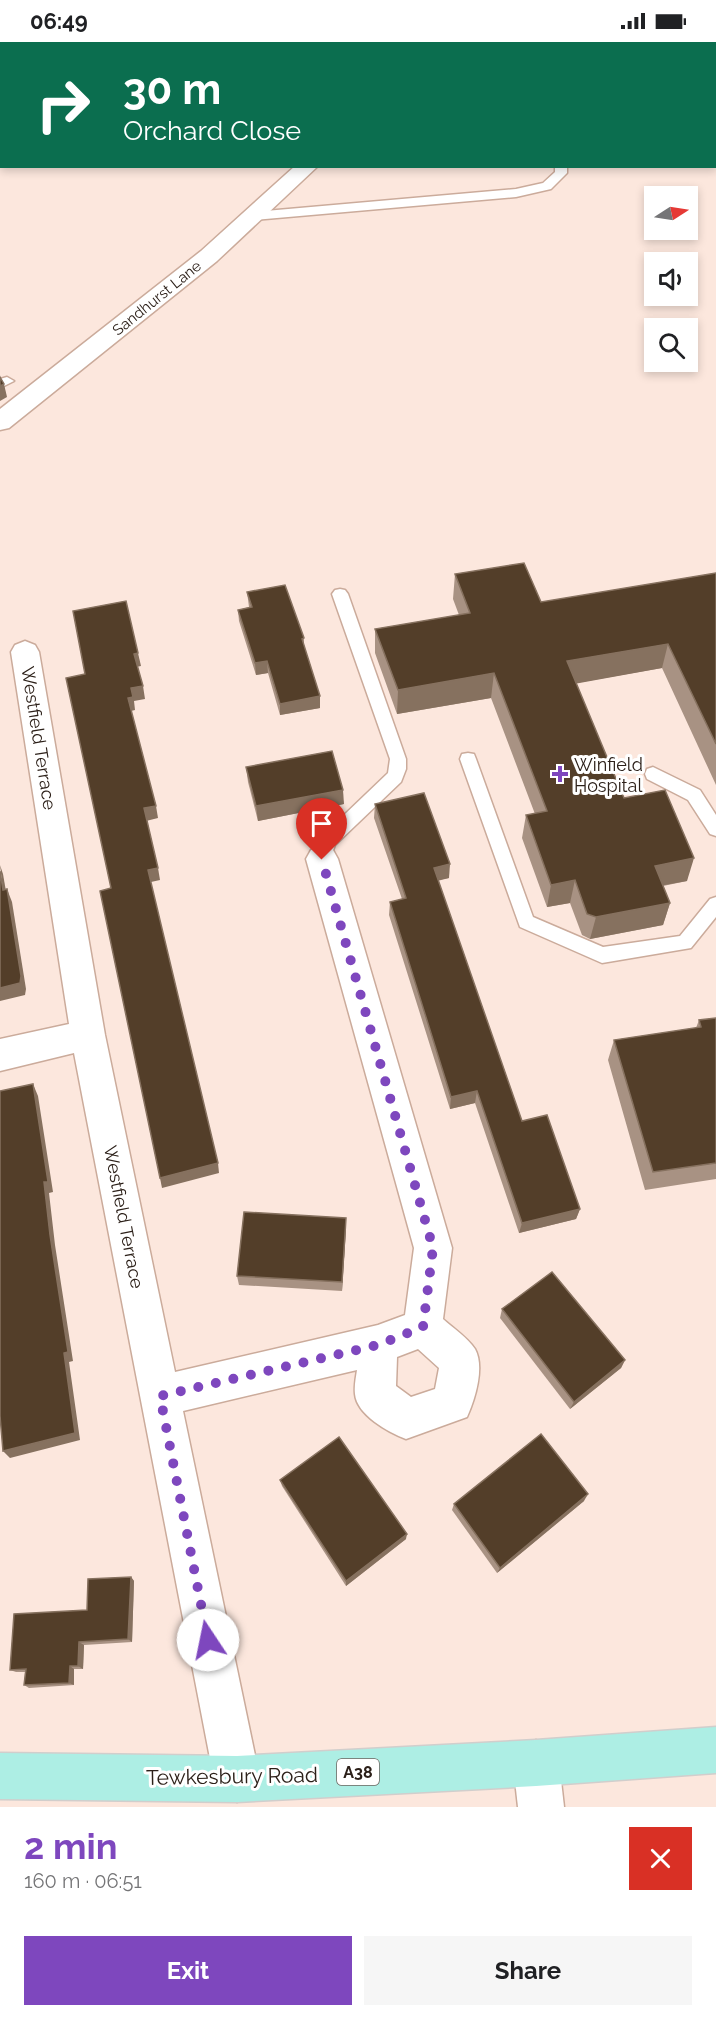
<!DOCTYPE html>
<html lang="en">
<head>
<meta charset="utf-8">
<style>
  :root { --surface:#fff; --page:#f6f6f6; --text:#202124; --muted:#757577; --accent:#7e47be }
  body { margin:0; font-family:Raleway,sans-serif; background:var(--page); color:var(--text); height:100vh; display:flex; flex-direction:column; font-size:22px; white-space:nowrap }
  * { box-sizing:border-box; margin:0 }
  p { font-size:20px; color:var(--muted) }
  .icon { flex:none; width:33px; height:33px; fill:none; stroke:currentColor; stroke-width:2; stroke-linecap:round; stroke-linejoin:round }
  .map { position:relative; height:1765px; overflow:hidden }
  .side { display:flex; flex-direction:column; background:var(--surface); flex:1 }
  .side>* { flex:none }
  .banner { position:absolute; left:0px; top:0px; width:717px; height:126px; box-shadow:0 3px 9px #0003; background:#0b6e4f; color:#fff; overflow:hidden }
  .needle { width:39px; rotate:78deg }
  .tools { position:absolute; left:644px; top:144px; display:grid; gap:12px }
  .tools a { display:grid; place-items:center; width:54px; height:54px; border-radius:0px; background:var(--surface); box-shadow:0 3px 9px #0003; font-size:30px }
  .pin { position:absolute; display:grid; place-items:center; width:51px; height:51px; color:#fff; margin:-62px -26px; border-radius:50% 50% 50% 0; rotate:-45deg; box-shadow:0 0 6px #0007 }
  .pin .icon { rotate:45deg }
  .me { position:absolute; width:66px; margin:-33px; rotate:349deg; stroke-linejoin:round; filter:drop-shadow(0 0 4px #0008) }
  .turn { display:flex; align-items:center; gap:21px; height:126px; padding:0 24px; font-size:27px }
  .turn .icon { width:78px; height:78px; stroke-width:2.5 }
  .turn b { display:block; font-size:42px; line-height:51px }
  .round { display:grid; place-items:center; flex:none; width:63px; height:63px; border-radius:0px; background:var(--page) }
  .headline { display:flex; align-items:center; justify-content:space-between; height:102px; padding:0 24px }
  h1 { font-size:36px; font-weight:700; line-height:45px; color:var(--accent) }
  .action { display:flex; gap:12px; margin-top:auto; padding:12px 24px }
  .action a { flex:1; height:69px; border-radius:0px; background:var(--accent); color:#fff; font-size:24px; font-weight:700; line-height:69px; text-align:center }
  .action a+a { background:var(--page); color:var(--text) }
  .status { display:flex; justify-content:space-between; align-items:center; height:42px; padding:0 30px; background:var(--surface); direction:ltr }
  .status svg { height:16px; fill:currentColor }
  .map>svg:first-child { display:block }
</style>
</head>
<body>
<div class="status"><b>06:49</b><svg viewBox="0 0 49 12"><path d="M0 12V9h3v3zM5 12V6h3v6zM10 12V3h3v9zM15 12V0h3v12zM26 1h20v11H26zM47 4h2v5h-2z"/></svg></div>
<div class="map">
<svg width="716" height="1765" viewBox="0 0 716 1765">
  <rect width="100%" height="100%" fill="#fce7dd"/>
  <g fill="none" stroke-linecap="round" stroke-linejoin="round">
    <defs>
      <g id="service">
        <path d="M555,124H567V131L551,147L516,155L254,178L248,174L254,170L516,147L543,141L555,130Z"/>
        <path d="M7,335L14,339L0,346V337Z"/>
        <path d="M340,547L345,548L348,552L406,717V727L401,740L335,803L328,822L322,824L316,822L313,817L321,795L388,731L390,717L332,552L335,548Z"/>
        <path d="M468,711L474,712L476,717L533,875L603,905L680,894L710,857L716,855V875L691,906L602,921L520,885L460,717L462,712Z"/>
        <path d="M653,725L700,748L716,773V794L710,792L688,758L647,737L645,732L647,727Z"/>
      </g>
      <g id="minor">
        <path d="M435,0H455L434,2Z"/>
        <path d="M295,124H318L217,219L9,386L0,388V367L201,209Z"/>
        <path d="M25,599L35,603L39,610L105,993L175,1330L378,1283L405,1273L414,1206L306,817L311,808L322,804L333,808L338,817L452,1206L443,1277C453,1286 468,1296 475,1307C485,1325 475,1357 467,1375L406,1397C388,1390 357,1373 355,1352C354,1344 356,1335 357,1328L183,1369L260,1737L253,1753L237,1760L221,1753L214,1737L74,1011L0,1029V997L69,982L11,610L15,603ZM418,1307L439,1326L435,1347L411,1355L396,1344L397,1315Z"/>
        <path d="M536,1698L552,1705L559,1721L564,1765H518L513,1721L520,1705Z"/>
      </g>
      <path id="primary" d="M716,1685V1731L536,1744L237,1760L0,1757V1711L237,1714L536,1698Z"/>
    </defs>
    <use href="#service" stroke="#cbab9b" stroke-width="3"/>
    <use href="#minor" stroke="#cbab9b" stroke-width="3"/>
    <use href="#primary" stroke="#d1cecc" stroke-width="3"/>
    <use href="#service" fill="#fff" fill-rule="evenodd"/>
    <use href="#minor" fill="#fff" fill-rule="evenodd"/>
    <use href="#primary" fill="#adeee4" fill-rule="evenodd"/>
  </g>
  <g fill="#a89283">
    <path d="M716,531V743L662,626L576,641L624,756L687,839L663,844L670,861L663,883L590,897L582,893L570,861L547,865L522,796L526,773L535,772L491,656L397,672L375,611V587L459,573L453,557L455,532L541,560Z"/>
    <path d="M247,550L304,596V605L320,654V666L280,673L268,631L256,633L239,579L238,568L249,565Z"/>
    <path d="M246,725L344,762L258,779L248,740Z"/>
    <path d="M375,762L449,836L438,838L522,1079L580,1167L576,1177L519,1191L475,1061L450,1067L389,873L390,860L402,857L374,776Z"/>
    <path d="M716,976V1137L645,1148L608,1018L614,998L696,986L699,978Z"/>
    <path d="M346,1176V1186L342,1249L239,1243L237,1234Z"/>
    <path d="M502,1267L625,1318L621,1326L570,1367L500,1276Z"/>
    <path d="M280,1438L406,1497L346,1544L282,1444Z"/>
    <path d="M584,1459L497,1531L452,1468L454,1462Z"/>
    <path d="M131,1535L134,1539L132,1600L84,1603L83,1627H74V1643L29,1646L24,1643L25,1630H16L10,1628Z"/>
  </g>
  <g fill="#86715f">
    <path d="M4,342L7,355L0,359V344Z"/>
    <path d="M668,602L662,626L563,644L567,619Z"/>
    <path d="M138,611L141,624L136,625L134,612Z"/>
    <path d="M267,619L268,631L256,633L255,621Z"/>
    <path d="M494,631L491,656L397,672L398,648Z"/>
    <path d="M143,644L145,657L134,659L135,668L131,669L128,656L131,646Z"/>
    <path d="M320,654V666L280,673V662Z"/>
    <path d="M343,748L344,762L258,779L256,764Z"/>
    <path d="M156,764L158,776L146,779L144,766Z"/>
    <path d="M694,816L687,839L648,846L655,824Z"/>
    <path d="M450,822L449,836L433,840L434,826Z"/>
    <path d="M0,823L3,832L8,861L3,848Z"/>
    <path d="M158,826L160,838L151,840L148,828Z"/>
    <path d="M575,838L570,861L547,865L551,843Z"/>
    <path d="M7,847L12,860L26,947L25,953L0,959V946Z"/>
    <path d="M670,861L663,883L590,897L596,875Z"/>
    <path d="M33,1042L38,1054L53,1150L49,1151L55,1203L73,1319L69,1320L80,1398L10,1416L3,1409L64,1311L50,1193Z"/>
    <path d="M477,1049L475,1061L450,1067L451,1055Z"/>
    <path d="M218,1121L219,1131L162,1146L160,1136Z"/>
    <path d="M580,1167L576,1177L519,1191L522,1181Z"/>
    <path d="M346,1176V1186L342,1249V1240Z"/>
    <path d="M625,1318L621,1326L570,1367L574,1360Z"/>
    <path d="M588,1452L584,1459L497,1531L500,1526Z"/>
    <path d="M407,1492L406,1497L346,1544V1539Z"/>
    <path d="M131,1535L134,1539L132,1600L128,1597Z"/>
    <path d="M79,1600L84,1603L83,1627L78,1624Z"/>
    <path d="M70,1624L74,1627V1643L69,1641Z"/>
  </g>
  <g fill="#533e29" stroke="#86715f" stroke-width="1.5">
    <path d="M0,335L4,342L0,344Z"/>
    <path d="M524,521L541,560L716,531V702L668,602L567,619L624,756L665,748L694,816L655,824L670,861L596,875L587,872L575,838L551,843L526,773L547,769L494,631L398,648L375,587L470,571L455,532Z"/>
    <path d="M285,543L304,596L302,597L320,654L280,662L267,619L255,621L238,568L252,565L247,550Z"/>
    <path d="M126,559L138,611L134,612L143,644L131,646L133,655L128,656L156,764L144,766L158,826L148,828L218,1121L160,1136L100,849L111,846L66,636L85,632L73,569Z"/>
    <path d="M332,709L343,748L256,764L246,725Z"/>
    <path d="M424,751L450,822L434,826L522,1079L547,1073L580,1167L522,1181L477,1049L451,1055L390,860L406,856L375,762Z"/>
    <path d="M0,829L3,848L7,847L21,934L20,941L0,946Z"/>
    <path d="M716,976V1121L653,1130L614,998L701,985L699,978Z"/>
    <path d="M33,1042L48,1140H44L50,1193L68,1310L64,1311L75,1391L3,1409L0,1374V1049Z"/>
    <path d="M244,1170L346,1176L342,1240L237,1234Z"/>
    <path d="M552,1230L625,1318L574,1360L502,1267Z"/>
    <path d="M541,1392L588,1452L500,1526L454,1462Z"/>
    <path d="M339,1395L407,1492L346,1539L280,1438Z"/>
    <path d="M131,1535L128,1597L79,1600L78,1624H70L69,1641L24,1643L26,1627L10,1628L14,1572L87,1568L88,1537Z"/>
  </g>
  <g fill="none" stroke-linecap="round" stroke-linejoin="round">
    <path stroke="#7e47be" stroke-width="10" stroke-dasharray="0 18" d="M208,1598L160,1354L378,1303L423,1285L433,1206L322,818"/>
  </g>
  <path fill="#7e47be" stroke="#fff" stroke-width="2" d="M557 723h6v6h6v6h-6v6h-6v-6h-6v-6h6z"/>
  <g text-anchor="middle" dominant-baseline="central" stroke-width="6" stroke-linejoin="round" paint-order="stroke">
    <g font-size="15" fill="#2c2019" stroke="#fff">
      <text transform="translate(157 256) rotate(-39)">Sandhurst Lane</text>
    </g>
    <rect fill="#fff" stroke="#6b635e" stroke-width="1.5" x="337" y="1717" width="42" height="26" rx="4.5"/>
    <g font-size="16" font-weight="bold" fill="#2c2019">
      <text x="358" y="1730">A38</text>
    </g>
    <g font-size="18" fill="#2c2019" stroke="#fff">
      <text transform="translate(39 696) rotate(81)">Westfield Terrace</text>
      <text transform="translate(124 1175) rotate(79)">Westfield Terrace</text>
    </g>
    <g font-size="18" fill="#2c2019" stroke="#fff" text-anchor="start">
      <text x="574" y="722">Winfield<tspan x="574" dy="21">Hospital</tspan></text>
    </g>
    <g font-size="21" fill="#2c2019" stroke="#fff">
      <text transform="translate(232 1734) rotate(-1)">Tewkesbury Road</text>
    </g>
  </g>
</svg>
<div class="tools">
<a><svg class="needle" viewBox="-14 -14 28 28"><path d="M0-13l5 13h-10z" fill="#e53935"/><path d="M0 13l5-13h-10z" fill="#757577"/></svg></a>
<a><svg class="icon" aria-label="sound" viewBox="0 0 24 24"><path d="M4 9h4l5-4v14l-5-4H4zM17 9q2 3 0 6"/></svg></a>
<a><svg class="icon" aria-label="search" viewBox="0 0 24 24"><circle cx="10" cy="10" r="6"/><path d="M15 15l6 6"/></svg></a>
</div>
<div class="pin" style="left:322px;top:818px;background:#d93025"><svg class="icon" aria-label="arrive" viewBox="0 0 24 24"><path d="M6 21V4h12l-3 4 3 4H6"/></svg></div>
<svg class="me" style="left:208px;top:1598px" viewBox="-20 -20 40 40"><circle r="19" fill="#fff"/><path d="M0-13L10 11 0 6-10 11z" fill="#7e47be"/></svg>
<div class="banner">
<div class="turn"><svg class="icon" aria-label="right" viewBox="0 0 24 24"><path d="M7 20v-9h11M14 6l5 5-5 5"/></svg><div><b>30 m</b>Orchard Close</div></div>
</div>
</div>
<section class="side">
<div class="headline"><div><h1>2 min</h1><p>160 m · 06:51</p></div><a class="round" style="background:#d93025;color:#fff"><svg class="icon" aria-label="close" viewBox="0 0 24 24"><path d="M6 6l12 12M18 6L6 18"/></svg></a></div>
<div class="action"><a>Exit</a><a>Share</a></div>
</section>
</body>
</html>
